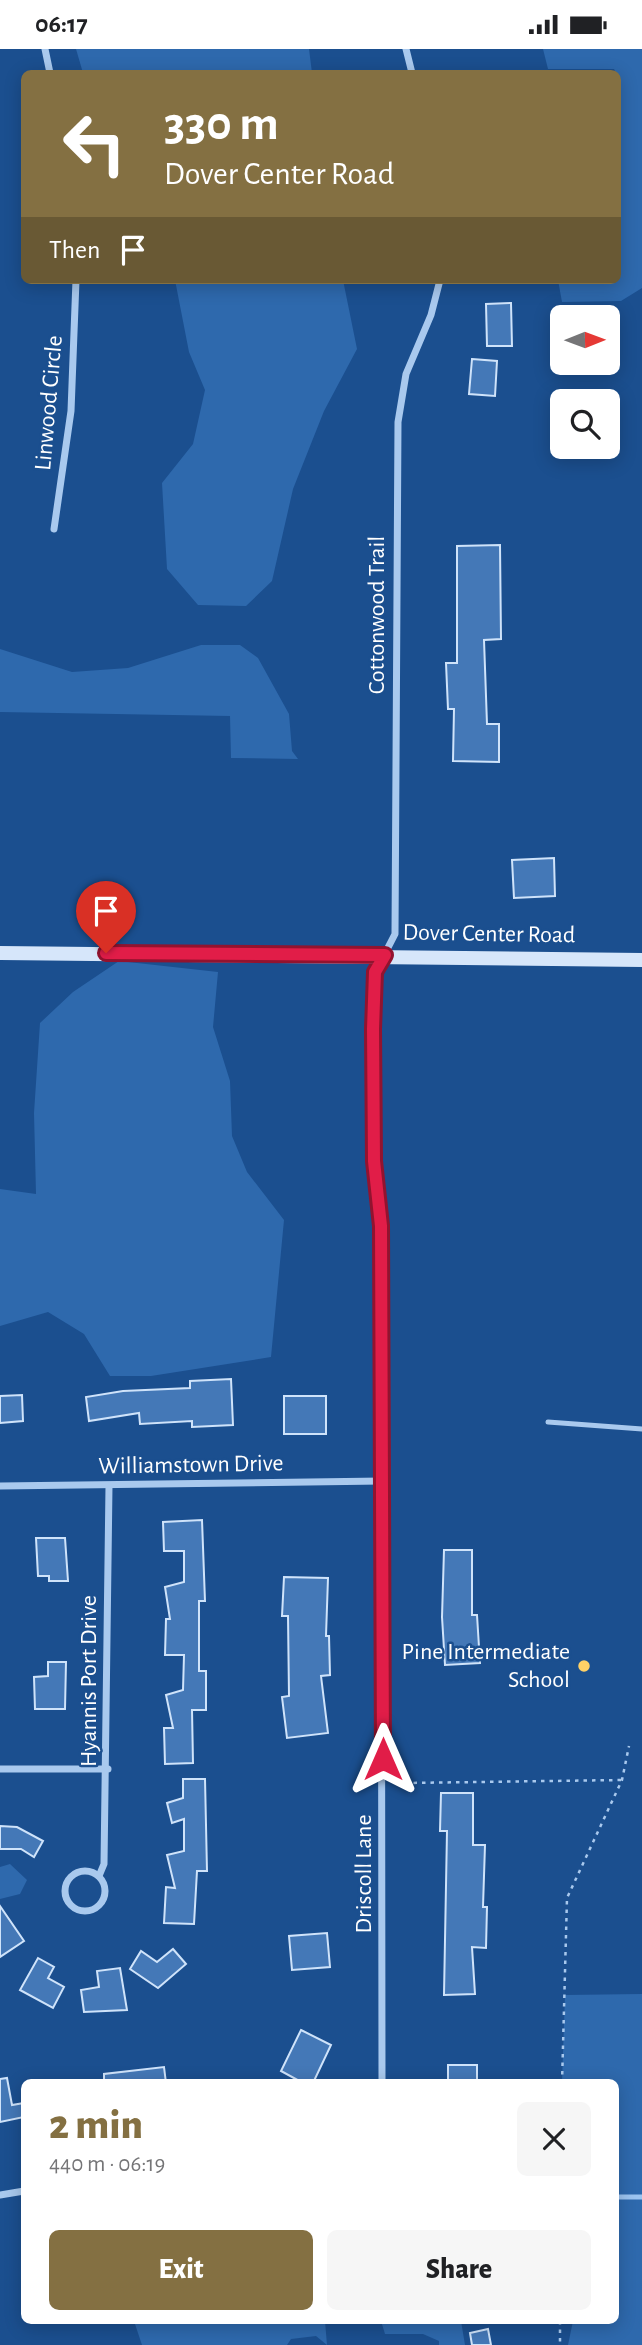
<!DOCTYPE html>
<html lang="en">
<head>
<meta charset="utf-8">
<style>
  :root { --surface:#fff; --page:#f6f6f6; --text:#202124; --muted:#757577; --accent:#847042 }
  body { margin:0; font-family:"Alegreya Sans",sans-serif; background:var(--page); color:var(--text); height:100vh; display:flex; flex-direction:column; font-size:26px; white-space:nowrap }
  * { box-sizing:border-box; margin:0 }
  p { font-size:23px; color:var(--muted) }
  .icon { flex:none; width:38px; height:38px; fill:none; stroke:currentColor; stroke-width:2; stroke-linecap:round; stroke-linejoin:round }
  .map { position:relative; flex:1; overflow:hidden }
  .panel { position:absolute; left:21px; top:2030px; width:598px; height:245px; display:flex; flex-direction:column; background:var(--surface); border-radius:10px; box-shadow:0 4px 18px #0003 }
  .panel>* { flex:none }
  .guide { position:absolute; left:21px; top:21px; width:600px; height:214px; border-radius:10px; box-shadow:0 4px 18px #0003; background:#847042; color:#fff; overflow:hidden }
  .needle { width:46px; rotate:89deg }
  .fabs { position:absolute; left:550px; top:256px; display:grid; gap:14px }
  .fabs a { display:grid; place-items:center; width:70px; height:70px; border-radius:10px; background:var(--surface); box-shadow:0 4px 18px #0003; font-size:35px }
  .pin { position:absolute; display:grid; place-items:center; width:60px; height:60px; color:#fff; margin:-72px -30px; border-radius:50% 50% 50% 0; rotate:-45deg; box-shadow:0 0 7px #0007 }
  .pin .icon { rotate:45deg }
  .me { position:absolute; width:77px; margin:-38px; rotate:0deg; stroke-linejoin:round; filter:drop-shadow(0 0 5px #0008) }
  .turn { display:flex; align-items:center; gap:24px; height:147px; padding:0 28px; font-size:32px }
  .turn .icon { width:91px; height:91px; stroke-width:2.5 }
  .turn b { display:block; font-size:49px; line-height:60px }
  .then { display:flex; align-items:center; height:66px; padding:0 28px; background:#0003; gap:14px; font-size:26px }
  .round { display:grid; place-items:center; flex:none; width:74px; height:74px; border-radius:10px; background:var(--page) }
  .overview { display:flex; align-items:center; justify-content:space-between; height:119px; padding:0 28px }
  h1 { font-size:42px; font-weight:800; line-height:52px; color:var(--accent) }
  .primary-button { display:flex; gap:14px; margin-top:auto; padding:14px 28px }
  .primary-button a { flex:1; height:80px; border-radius:10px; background:var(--accent); color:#fff; font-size:28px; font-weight:800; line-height:80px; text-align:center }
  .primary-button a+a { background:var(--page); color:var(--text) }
  .status { display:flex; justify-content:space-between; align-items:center; height:49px; padding:0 35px; background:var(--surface); direction:ltr }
  .status svg { height:19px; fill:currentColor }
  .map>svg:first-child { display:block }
</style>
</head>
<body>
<div class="status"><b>06:17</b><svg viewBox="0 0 49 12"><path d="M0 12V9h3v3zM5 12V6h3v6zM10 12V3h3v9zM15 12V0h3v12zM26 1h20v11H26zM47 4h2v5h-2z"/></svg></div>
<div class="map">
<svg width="642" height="2296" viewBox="0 0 642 2296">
  <rect width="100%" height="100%" fill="#1b4f8f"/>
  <g fill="#2e69ad">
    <path d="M76,0H309L312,24H83Z"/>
    <path d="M543,0H642V239L621,252L562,253L558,231H618L620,31L614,20H548Z"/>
    <path d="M175,231H343L357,300L324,362L293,440L272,532L246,557L198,556L167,520L162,434L193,395L205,341L189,303Z"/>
    <path d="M201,596H240L258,609L289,665L292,702L298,710L231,709L230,667L0,663V600L72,623L128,619Z"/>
    <path d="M119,912L218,923L213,978L230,1032L232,1087L247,1123L284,1171L271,1308L151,1327H110L84,1285L48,1263L0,1277V1140L36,1145L34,1064L40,974L73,943Z"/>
    <path d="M10,1815L27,1831L20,1845L0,1850V1818Z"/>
    <path d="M642,1945V2296H568L573,2272H616V2034L562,2033L565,1946Z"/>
    <path d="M134,2272H325L327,2296L316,2287L291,2290L287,2296H142Z"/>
    <path d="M381,2272H461L465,2296H439V2292L423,2285H385Z"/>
  </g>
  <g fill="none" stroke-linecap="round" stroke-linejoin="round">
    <path stroke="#9cc4f0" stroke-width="5" d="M616,2148H642"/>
  </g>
  <g fill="#4478b7" stroke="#cfe3fa" stroke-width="2">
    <path d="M511,254L512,297H487L486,255Z"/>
    <path d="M472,310L497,312L495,347L469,345Z"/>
    <path d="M500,496L501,590L484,591L487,675H499V713L453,712L454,660H448L446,614H457V497Z"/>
    <path d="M554,809L555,847L514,849L512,811Z"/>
    <path d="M231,1330L233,1376L192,1378V1372L140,1375L139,1364L89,1372L86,1348L123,1342L190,1339V1332Z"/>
    <path d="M22,1346L23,1372L0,1374V1347Z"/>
    <rect x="284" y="1347" width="42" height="38"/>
    <path d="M202,1471L205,1552H199V1622H206V1661H192L193,1714L165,1715L164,1679H173L166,1646L183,1641L184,1606H165L166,1570H170L165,1538L184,1533V1502H164L163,1473Z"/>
    <path d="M36,1489H65L68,1532H49V1527H38Z"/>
    <path d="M444,1501H472V1566H477L480,1614L445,1616L442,1568Z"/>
    <path d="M284,1528L328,1529L326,1587H329L330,1626L321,1627L328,1684L287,1689L282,1648L289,1647L288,1567H282Z"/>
    <path d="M48,1613H66L65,1660H35L34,1628L48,1627Z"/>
    <path d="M183,1730H205L207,1822H197L194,1875L164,1874L166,1838L175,1839L167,1806L184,1802V1770L172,1774L167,1754L183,1749Z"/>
    <path d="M441,1744H473V1796H485L483,1858H487L486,1899L472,1898L475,1945L444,1946L447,1782H440Z"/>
    <path d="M0,1777L17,1778L43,1792L34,1808L21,1800H0Z"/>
    <path d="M0,1857L24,1892L0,1908Z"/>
    <path d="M327,1884L330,1918L292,1921L289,1887Z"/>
    <path d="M173,1900L186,1915L158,1939L130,1920L141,1902L157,1913Z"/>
    <path d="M38,1909L54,1918L48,1929L64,1938L53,1959L20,1941Z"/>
    <path d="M120,1919L127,1961L84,1963L81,1941L99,1938L97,1922Z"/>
    <path d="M301,1981L331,1996L313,2034H303L281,2022Z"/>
    <rect x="448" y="2016" width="29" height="18"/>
    <path d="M164,2018L166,2034H104V2025Z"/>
    <path d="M7,2029L12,2056L24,2054V2068L0,2073V2030Z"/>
    <path d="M488,2280L491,2296H472L470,2284Z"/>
  </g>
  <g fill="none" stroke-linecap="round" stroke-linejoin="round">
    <g stroke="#a9c9ee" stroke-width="2.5" stroke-dasharray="3.5 5" stroke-linecap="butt">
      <path d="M405,1734L622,1731"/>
      <path d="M562,2034L567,1849L622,1731L629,1697"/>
      <path d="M560,2272V2296"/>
    </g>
    <path stroke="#a9c9ee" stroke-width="5" d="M548,1373L642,1380"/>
    <g stroke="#a9c9ee" stroke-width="7">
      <path d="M45,0L50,24"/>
      <path d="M406,0L412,24"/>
      <path d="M54,480L71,362L76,231"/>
      <path d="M0,1437L382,1432"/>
      <path d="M0,1720H108"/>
      <circle cx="85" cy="1842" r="20"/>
      <path d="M99,1827L104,1815L109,1437"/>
      <path d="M382,2034L381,1176L374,1112L375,924L395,885L398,373L406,325L431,266L440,231"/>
      <path d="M0,2146L24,2142"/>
    </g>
    <path stroke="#d6e6fa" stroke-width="14" d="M0,904L642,911"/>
  </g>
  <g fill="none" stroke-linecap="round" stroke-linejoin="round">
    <defs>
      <path id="route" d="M106,904L385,906L375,923L373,980L374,1112L381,1177L383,1710"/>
    </defs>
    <use href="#route" stroke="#92132f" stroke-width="18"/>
    <use href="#route" stroke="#e11d48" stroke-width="12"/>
  </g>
  <circle fill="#ffd166" stroke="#1b4f8f" stroke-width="2.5" cx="584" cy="1617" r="7"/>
  <g text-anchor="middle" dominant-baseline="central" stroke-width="5" stroke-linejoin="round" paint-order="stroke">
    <g font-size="24" fill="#fff" stroke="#1b4f8f">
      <text transform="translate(49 354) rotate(-85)">Linwood Circle</text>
      <text transform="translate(377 566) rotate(-90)">Cottonwood Trail</text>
      <text transform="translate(489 885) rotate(1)">Dover Center Road</text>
      <text transform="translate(191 1416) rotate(-1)">Williamstown Drive</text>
      <text transform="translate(89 1632) rotate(-90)">Hyannis Port Drive</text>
      <text transform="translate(364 1825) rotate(-90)">Driscoll Lane</text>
    </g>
    <g font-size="24" fill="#fff" stroke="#1b4f8f" text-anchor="end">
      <text x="570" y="1603">Pine Intermediate<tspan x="570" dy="28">School</tspan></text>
    </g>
  </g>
</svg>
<div class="fabs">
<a><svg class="needle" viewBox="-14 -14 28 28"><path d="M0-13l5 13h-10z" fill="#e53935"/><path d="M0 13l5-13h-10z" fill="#757577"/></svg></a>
<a><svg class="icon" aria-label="search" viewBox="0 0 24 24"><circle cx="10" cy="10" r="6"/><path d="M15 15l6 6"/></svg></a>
</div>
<div class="pin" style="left:106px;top:904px;background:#d93025"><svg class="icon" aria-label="arrive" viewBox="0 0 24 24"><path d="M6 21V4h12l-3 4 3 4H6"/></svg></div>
<svg class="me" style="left:383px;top:1710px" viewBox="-20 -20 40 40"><path d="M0-17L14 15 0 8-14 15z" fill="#e11d48" stroke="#fff" stroke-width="4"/></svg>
<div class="guide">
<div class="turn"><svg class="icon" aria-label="left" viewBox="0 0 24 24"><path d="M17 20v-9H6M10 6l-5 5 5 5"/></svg><div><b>330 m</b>Dover Center Road</div></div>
<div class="then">Then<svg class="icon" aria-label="arrive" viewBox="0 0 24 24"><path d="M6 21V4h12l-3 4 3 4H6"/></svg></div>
</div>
<section class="panel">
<div class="overview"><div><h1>2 min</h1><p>440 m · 06:19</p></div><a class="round"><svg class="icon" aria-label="close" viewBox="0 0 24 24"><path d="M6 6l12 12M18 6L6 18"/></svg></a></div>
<div class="primary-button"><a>Exit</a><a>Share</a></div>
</section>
</div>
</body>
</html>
